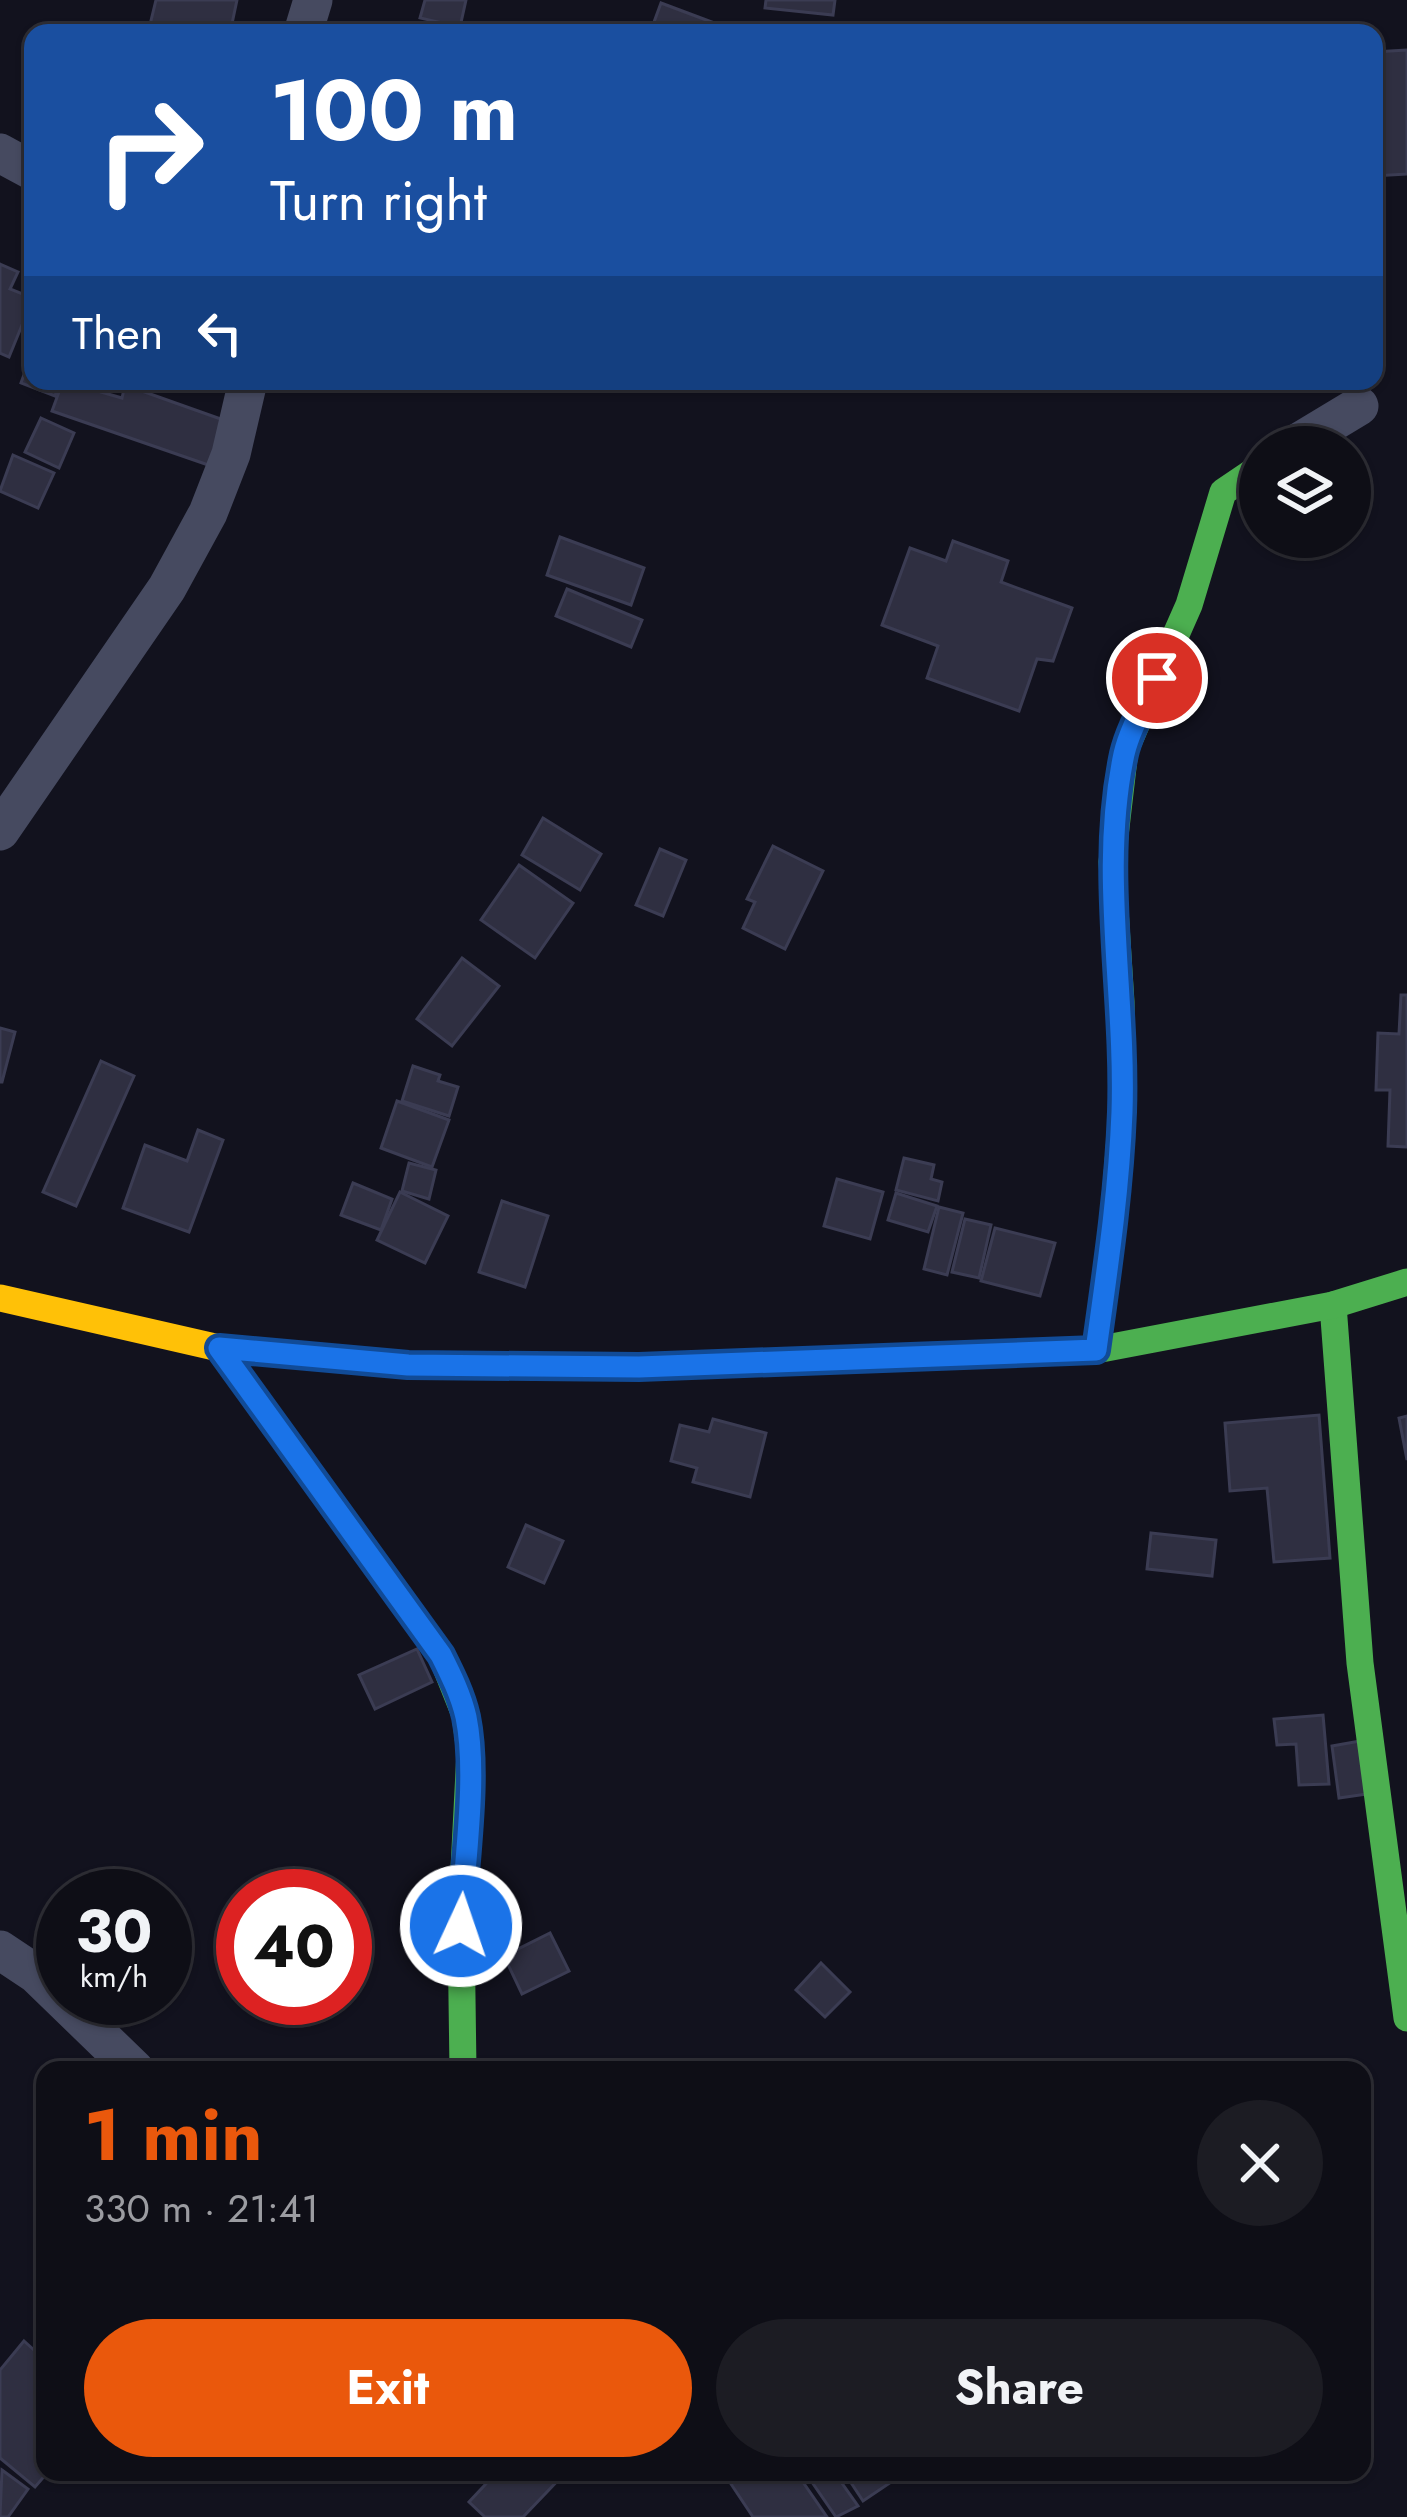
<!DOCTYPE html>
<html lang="en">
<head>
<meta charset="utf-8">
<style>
  :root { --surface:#0e0e16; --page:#1c1c23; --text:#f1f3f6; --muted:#9b9ca1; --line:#2e2e35; --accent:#ea580c }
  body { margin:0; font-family:Jost,sans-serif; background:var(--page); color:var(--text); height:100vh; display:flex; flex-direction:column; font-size:45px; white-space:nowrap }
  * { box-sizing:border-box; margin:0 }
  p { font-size:39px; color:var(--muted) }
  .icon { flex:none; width:66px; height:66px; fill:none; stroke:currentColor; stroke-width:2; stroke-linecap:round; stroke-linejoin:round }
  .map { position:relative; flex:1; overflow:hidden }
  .drawer { position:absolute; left:36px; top:2061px; width:1335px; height:420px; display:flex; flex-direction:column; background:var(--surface); border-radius:24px; box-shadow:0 3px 9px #0004,0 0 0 3px var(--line) }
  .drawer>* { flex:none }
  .hud { position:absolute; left:24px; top:24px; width:1359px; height:366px; border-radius:24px; box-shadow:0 3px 9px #0004,0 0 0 3px var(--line); background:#1a4fa0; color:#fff; overflow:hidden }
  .tools { position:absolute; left:1239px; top:426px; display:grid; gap:24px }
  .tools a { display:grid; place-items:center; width:132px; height:132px; border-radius:50%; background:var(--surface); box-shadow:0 3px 9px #0004,0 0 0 3px var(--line); font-size:60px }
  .speed { position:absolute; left:36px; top:1869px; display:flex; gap:24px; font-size:60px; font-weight:700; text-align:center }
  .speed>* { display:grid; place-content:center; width:156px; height:156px; border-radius:50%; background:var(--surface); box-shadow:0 3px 9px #0004,0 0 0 3px var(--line); line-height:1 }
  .speed small { font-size:30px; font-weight:400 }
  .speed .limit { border:18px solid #d22; background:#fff; color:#111 }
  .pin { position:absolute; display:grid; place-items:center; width:102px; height:102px; color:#fff; margin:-51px; border:6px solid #fff; border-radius:50%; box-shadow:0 3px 12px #0007 }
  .me { position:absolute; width:132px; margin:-66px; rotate:3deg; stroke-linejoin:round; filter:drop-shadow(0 0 9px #0008) }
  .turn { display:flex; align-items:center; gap:42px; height:252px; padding:0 48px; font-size:54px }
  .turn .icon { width:156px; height:156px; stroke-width:2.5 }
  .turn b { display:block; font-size:84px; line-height:102px }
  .then { display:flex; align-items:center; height:114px; padding:0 48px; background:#0003; gap:24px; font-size:45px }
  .round { display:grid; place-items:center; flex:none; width:126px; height:126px; border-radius:63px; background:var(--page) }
  .summary { display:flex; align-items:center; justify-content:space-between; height:204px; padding:0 48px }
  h1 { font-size:72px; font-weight:700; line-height:90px; color:var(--accent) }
  .button { display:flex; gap:24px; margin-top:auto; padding:24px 48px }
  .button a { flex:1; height:138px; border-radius:72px; background:var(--accent); color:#fff; font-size:48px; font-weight:700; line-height:138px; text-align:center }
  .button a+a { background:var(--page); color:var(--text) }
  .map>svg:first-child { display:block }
</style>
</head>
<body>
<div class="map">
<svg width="1407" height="2517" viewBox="0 0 1407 2517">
  <rect width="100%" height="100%" fill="#12121e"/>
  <g fill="#2f2f41" stroke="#3b3c53" stroke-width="3">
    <path d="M156,0H237L230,33H148Z"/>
    <path d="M425,0H466L460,27L420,18Z"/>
    <path d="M766,0H835L833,15L765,8Z"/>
    <path d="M661,3L725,27L723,33H650Z"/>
    <path d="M1407,50V174L1374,176V52Z"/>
    <path d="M0,264L18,272L10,289L33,298L9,357L0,353Z"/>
    <path d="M33,350V381H60L55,396L21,383Z"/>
    <path d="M63,381L122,398L125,385L232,423L217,468L52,411Z"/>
    <path d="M41,418L74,433L59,468L25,452Z"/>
    <path d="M13,455L54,473L38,508L0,491Z"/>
    <path d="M560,537L644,568L631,605L547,575Z"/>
    <path d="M953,541L1008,561L1001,582L1072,608L1053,661L1037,659L1019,711L927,678L938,646L882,625L910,548L946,561Z"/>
    <path d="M567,589L642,620L631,647L556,616Z"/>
    <path d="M543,818L601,854L580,890L522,855Z"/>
    <path d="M773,846L823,871L785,949L743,928L755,902L747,899Z"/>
    <path d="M660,849L686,860L663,916L636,905Z"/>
    <path d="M519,865L573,903L535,958L481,920Z"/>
    <path d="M462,958L499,986L452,1046L417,1019Z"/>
    <path d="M1401,995H1407V1147L1388,1146L1390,1090H1376L1378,1033L1399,1034Z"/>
    <path d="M0,1028L15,1032L2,1082H0Z"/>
    <path d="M101,1061L134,1076L76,1206L43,1192Z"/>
    <path d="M413,1066L440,1075L438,1081L458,1087L449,1116L402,1101Z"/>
    <path d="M397,1101L449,1120L432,1167L381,1148Z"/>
    <path d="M198,1130L223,1140L189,1232L123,1208L145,1145L187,1161Z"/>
    <path d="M904,1158L934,1165L931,1179L942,1182L938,1201L896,1190Z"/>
    <path d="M409,1163L436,1170L429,1199L402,1191Z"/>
    <path d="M837,1179L883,1192L870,1239L824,1226Z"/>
    <path d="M353,1183L392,1199L381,1230L341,1215Z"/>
    <path d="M400,1192L448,1216L425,1263L377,1240Z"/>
    <path d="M896,1193L937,1206L928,1232L888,1220Z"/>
    <path d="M502,1201L548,1216L525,1287L479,1272Z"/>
    <path d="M939,1207L963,1213L947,1275L924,1269Z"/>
    <path d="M965,1219L991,1225L979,1278L952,1272Z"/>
    <path d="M995,1228L1055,1243L1040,1296L981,1281Z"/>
    <path d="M1319,1415L1330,1558L1274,1562L1267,1488L1230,1491L1225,1423Z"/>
    <path d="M1407,1416V1460L1399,1418Z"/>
    <path d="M713,1419L766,1433L750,1497L693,1482L697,1468L671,1461L680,1425L709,1432Z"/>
    <path d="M526,1525L563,1541L544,1583L508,1567Z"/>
    <path d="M1151,1533L1216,1540L1212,1576L1147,1569Z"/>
    <path d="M417,1649L432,1682L375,1709L359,1675Z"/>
    <path d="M1323,1715L1329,1784L1299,1785L1296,1744L1277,1745L1274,1719Z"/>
    <path d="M1360,1741L1367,1794L1339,1798L1332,1746Z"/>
    <path d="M550,1933L569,1971L522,1994L504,1956Z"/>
    <path d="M821,1963L850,1992L825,2017L796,1990Z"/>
    <path d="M24,2341L45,2360L48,2472L35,2487L0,2458V2370Z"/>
    <path d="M2,2470L28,2489L8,2517H0Z"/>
    <path d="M497,2472H566L523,2517H485L469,2502Z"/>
    <path d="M748,2472H796L827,2517H753L731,2484Z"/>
    <path d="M805,2472H834L858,2506L836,2517Z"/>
    <path d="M844,2472H906L863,2501Z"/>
  </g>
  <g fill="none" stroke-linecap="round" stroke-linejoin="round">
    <g stroke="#464a60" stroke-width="39">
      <path d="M303,33L313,0"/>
      <path d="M0,153L33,171"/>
      <path d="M1291,447L1359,406"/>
      <path d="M0,831L167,588L208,513L231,454L248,381"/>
      <path d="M0,1950L36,1974L135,2070"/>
    </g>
    <g stroke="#4caf50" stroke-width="27">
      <path d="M1333,1305L1360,1663L1407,2018"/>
      <path d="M219,1348L441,1655L465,1715L470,1752L461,1926L463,2070"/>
      <path d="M1096,1350L1114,1213L1122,1112L1121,1002L1112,862L1125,750L1189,605L1223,492L1260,467"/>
      <path d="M658,1366L1096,1350L1333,1305L1407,1282"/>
    </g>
    <path stroke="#ffc107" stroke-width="27" d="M0,1298L219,1348L408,1365L658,1366"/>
  </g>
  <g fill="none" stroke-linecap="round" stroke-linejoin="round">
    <defs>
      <path id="route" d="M461,1926C464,1864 478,1776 466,1717C461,1695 451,1675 441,1655L219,1348L408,1365L639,1367L1096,1350C1107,1271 1119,1192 1122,1112C1126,993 1099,871 1124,754C1130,728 1146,702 1157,678"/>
    </defs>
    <use href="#route" stroke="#114b97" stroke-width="30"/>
    <use href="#route" stroke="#1a73e8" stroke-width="21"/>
  </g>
</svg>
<div class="tools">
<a><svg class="icon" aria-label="layers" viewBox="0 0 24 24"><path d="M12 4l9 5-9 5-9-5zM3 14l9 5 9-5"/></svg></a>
</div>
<div class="speed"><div>30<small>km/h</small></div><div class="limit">40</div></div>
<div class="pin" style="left:1157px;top:678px;background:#d93025"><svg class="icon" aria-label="arrive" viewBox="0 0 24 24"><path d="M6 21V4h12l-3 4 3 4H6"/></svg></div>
<svg class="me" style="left:461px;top:1926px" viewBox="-20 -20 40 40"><circle r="17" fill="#1a73e8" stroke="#fff" stroke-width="3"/><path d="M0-11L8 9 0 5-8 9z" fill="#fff"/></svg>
<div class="hud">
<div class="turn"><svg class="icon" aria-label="right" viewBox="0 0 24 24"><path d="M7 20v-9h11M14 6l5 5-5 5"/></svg><div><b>100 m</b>Turn right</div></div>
<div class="then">Then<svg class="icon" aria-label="left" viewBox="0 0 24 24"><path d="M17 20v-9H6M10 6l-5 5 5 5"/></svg></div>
</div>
<section class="drawer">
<div class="summary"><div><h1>1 min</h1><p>330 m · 21:41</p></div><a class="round"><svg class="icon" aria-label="close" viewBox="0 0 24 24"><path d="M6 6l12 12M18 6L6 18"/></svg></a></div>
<div class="button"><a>Exit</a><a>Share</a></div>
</section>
</div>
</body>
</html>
